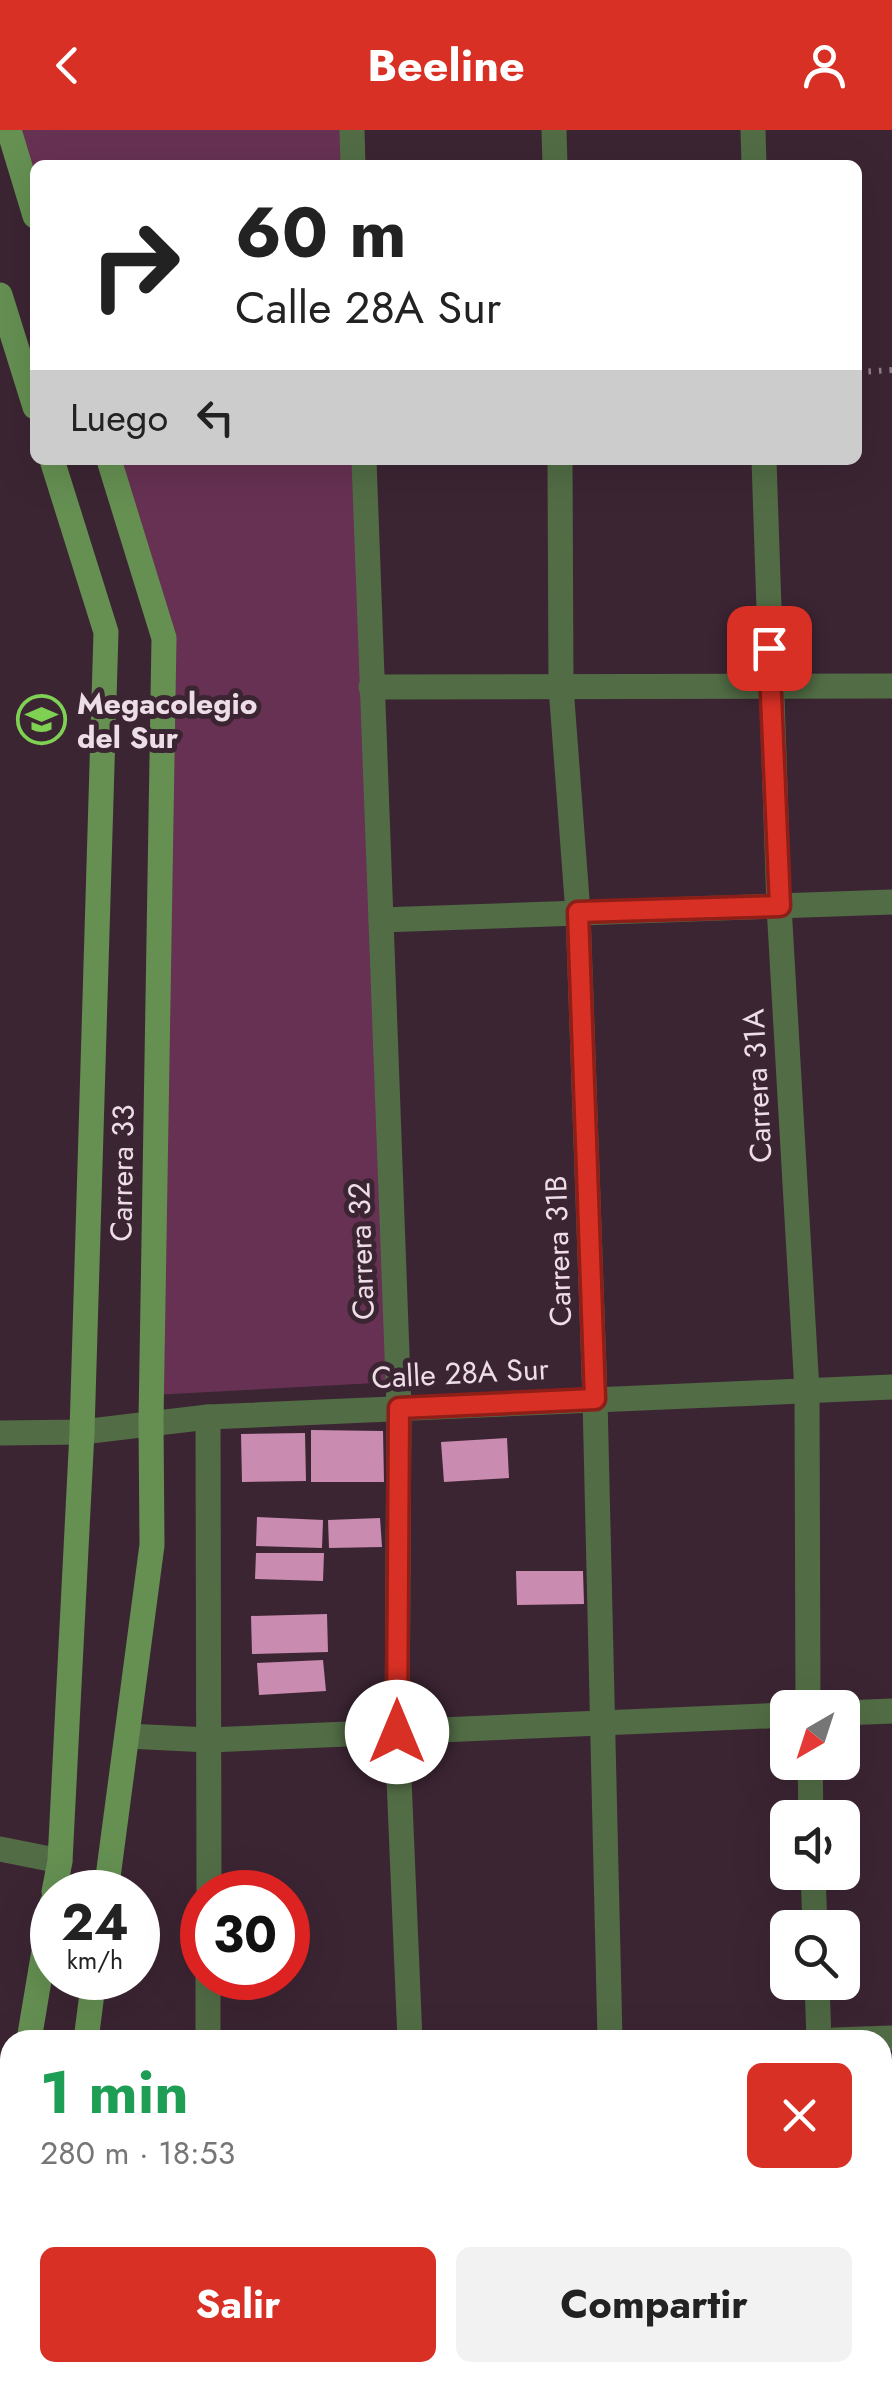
<!DOCTYPE html>
<html lang="es">
<head>
<meta charset="utf-8">
<style>
  :root { --surface:#fff; --page:#f2f2f2; --text:#222; --muted:#767676; --accent:#d93025 }
  body { margin:0; font-family:Jost,sans-serif; background:var(--page); color:var(--text); height:100vh; display:flex; flex-direction:column; font-size:38px; white-space:nowrap }
  * { box-sizing:border-box; margin:0 }
  p { font-size:32px; color:var(--muted) }
  .icon { flex:none; width:55px; height:55px; fill:none; stroke:currentColor; stroke-width:2; stroke-linecap:round; stroke-linejoin:round }
  .map { position:relative; flex:1; overflow:hidden }
  .details { position:absolute; left:0px; top:1900px; width:892px; height:352px; display:flex; flex-direction:column; background:var(--surface); border-radius:30px 30px 0 0; box-shadow:0 10px 40px #0002 }
  .details>* { flex:none }
  .hud { position:absolute; left:30px; top:30px; width:832px; height:305px; border-radius:15px; box-shadow:0 10px 40px #0002; background:#fff; color:var(--text); overflow:hidden }
  .needle { width:65px; rotate:219deg }
  .tools { position:absolute; left:770px; top:1560px; display:grid; gap:20px }
  .tools a { display:grid; place-items:center; width:90px; height:90px; border-radius:15px; background:var(--surface); box-shadow:0 10px 40px #0002; font-size:50px }
  .speed { position:absolute; left:30px; top:1740px; display:flex; gap:20px; font-size:50px; font-weight:700; text-align:center }
  .speed>* { display:grid; place-content:center; width:130px; height:130px; border-radius:50%; background:var(--surface); box-shadow:0 10px 40px #0002; line-height:1 }
  .speed small { font-size:25px; font-weight:400 }
  .speed .limit { border:15px solid #d22; background:#fff; color:#111 }
  .pin { position:absolute; display:grid; place-items:center; width:85px; height:85px; color:#fff; margin:-42px; border-radius:20px; box-shadow:0 5px 15px #0006 }
  .me { position:absolute; width:110px; margin:-55px; rotate:0deg; stroke-linejoin:round; filter:drop-shadow(0 0 8px #0008) }
  .turn { display:flex; align-items:center; gap:35px; height:210px; padding:0 40px; font-size:45px }
  .turn .icon { width:130px; height:130px; stroke-width:2.5 }
  .turn b { display:block; font-size:70px; line-height:85px }
  .then { display:flex; align-items:center; height:95px; padding:0 40px; background:#0003; gap:20px; font-size:38px }
  .round { display:grid; place-items:center; flex:none; width:105px; height:105px; border-radius:15px; background:var(--page) }
  .summary { display:flex; align-items:center; justify-content:space-between; height:170px; padding:0 40px }
  h1 { font-size:60px; font-weight:700; line-height:75px; color:#1e9e55 }
  .action { display:flex; gap:20px; margin-top:auto; padding:20px 40px }
  .action a { flex:1; height:115px; border-radius:15px; background:var(--accent); color:#fff; font-size:40px; font-weight:700; line-height:115px; text-align:center }
  .action a+a { background:var(--page); color:var(--text) }
  header { display:flex; justify-content:space-between; align-items:center; height:130px; padding:0 40px; background:var(--accent); color:#fff; font-size:45px; font-weight:700 }
  .map>svg:first-child { display:block }
</style>
</head>
<body>
<header><svg class="icon" aria-label="back" viewBox="0 0 24 24"><path d="M15 5l-7 7 7 7"/></svg>Beeline<svg class="icon" aria-label="person" viewBox="0 0 24 24"><circle cx="12" cy="8" r="4"/><path d="M4 21q1-7 8-7t8 7"/></svg></header>
<div class="map">
<svg width="892" height="2251" viewBox="0 0 892 2251">
  <rect width="100%" height="100%" fill="#3c2533"/>
  <g fill="#673153">
    <path d="M12,0H348L350,35H35V76Z"/>
    <path d="M112,330H360L394,1252L153,1265L166,506Z"/>
  </g>
  <g fill="#c98bb0">
    <path d="M311,1300L383,1301L384,1352H311Z"/>
    <path d="M305,1303L306,1351L242,1352L241,1304Z"/>
    <path d="M507,1308L509,1348L444,1352L441,1312Z"/>
    <path d="M257,1387L323,1390L322,1418L256,1416Z"/>
    <path d="M380,1388L382,1417L329,1418L328,1390Z"/>
    <path d="M256,1423H324L323,1451L255,1449Z"/>
    <path d="M516,1441H583L584,1474L517,1475Z"/>
    <path d="M327,1484L328,1522L252,1524L251,1486Z"/>
    <path d="M323,1530L326,1561L259,1565L257,1533Z"/>
  </g>
  <g fill="none" stroke-linecap="round" stroke-linejoin="round">
    <path stroke="#94818c" stroke-width="6" stroke-dasharray="2.5 8" stroke-linecap="butt" d="M858,242L892,240"/>
    <g stroke="#526d46" stroke-width="25">
      <path d="M352,0L353,35"/>
      <path d="M554,0L555,35"/>
      <path d="M753,0L754,35"/>
      <path d="M364,330L399,1278L397,1602L410,1910"/>
      <path d="M560,330L561,557L578,783L595,1269L610,1910"/>
      <path d="M764,330L779,776L807,1261L808,1578"/>
      <path d="M371,557L892,556"/>
      <path d="M381,790L892,772"/>
      <path d="M208,1287L209,1762"/>
      <path d="M0,1303L82,1302L208,1287L892,1257"/>
      <path d="M842,1583L892,1581"/>
      <path d="M127,1606L209,1610L788,1585"/>
      <path d="M810,1632L811,1688"/>
      <path d="M0,1719L60,1731"/>
      <path d="M813,1742L815,1798"/>
      <path d="M817,1852L819,1910"/>
      <path d="M208,1910V1848"/>
      <path d="M835,1910L892,1908"/>
      <path d="M0,1938L10,1940"/>
      <path d="M226,2242L227,2251"/>
      <path d="M426,2242V2251"/>
      <path d="M625,2242V2251"/>
      <path d="M832,2242V2251"/>
    </g>
    <g stroke="#659052" stroke-width="25">
      <path d="M9,0L35,86"/>
      <path d="M0,165L35,277"/>
      <path d="M52,330L106,502L82,1302L60,1731L54,1762"/>
      <path d="M106,1762L152,1415L151,1291L164,508L109,330"/>
      <path d="M29,1910L52,1773"/>
      <path d="M86,1910L94,1848"/>
      <path d="M0,2034L10,1996"/>
      <path d="M11,2251L13,2242"/>
    </g>
  </g>
  <g fill="none" stroke-linecap="round" stroke-linejoin="round">
    <defs>
      <path id="route" d="M397,1602L399,1278L595,1269L578,782L780,776L769,518"/>
    </defs>
    <use href="#route" stroke="#8d1f18" stroke-width="25"/>
    <use href="#route" stroke="#d93025" stroke-width="18"/>
  </g>
  <defs>
    <symbol id="school-ring" viewBox="-11 -11 22 22"><circle r="9.5" fill="#3c2533" stroke="#7ed153" stroke-width="1.5"/><path d="M0-5L7-2L0 1L-7-2ZM-4 1L0 2.5L4 1V4Q0 6-4 4Z" fill="#7ed153"/></symbol>
  </defs>
  <g fill-rule="evenodd">
    <use href="#school-ring" x="14" y="562" width="55" height="55"/>
  </g>
  <g text-anchor="middle" dominant-baseline="central" stroke-width="10" stroke-linejoin="round" paint-order="stroke">
    <g font-size="30" font-weight="bold" fill="#eddde6" stroke="#3c2533" text-anchor="start">
      <text x="77" y="573">Megacolegio<tspan x="77" dy="34">del Sur</tspan></text>
    </g>
    <g font-size="30" fill="#eddde6" stroke="#3c2533">
      <text transform="translate(757 956) rotate(-93)">Carrera 31A</text>
      <text transform="translate(122 1043) rotate(-89)">Carrera 33</text>
      <text transform="translate(361 1121) rotate(-92)">Carrera 32</text>
      <text transform="translate(558 1121) rotate(-92)">Carrera 31B</text>
      <text transform="translate(460 1243) rotate(-3)">Calle 28A Sur</text>
    </g>
  </g>
</svg>
<div class="tools">
<a><svg class="needle" viewBox="-14 -14 28 28"><path d="M0-13l5 13h-10z" fill="#e53935"/><path d="M0 13l5-13h-10z" fill="#767676"/></svg></a>
<a><svg class="icon" aria-label="sound" viewBox="0 0 24 24"><path d="M4 9h4l5-4v14l-5-4H4zM17 9q2 3 0 6"/></svg></a>
<a><svg class="icon" aria-label="search" viewBox="0 0 24 24"><circle cx="10" cy="10" r="6"/><path d="M15 15l6 6"/></svg></a>
</div>
<div class="speed"><div>24<small>km/h</small></div><div class="limit">30</div></div>
<div class="pin" style="left:769px;top:518px;background:#d93025"><svg class="icon" aria-label="arrive" viewBox="0 0 24 24"><path d="M6 21V4h12l-3 4 3 4H6"/></svg></div>
<svg class="me" style="left:397px;top:1602px" viewBox="-20 -20 40 40"><circle r="19" fill="#fff"/><path d="M0-13L10 11 0 6-10 11z" fill="#d93025"/></svg>
<div class="hud">
<div class="turn"><svg class="icon" aria-label="right" viewBox="0 0 24 24"><path d="M7 20v-9h11M14 6l5 5-5 5"/></svg><div><b>60 m</b>Calle 28A Sur</div></div>
<div class="then">Luego<svg class="icon" aria-label="left" viewBox="0 0 24 24"><path d="M17 20v-9H6M10 6l-5 5 5 5"/></svg></div>
</div>
<section class="details">
<div class="summary"><div><h1>1 min</h1><p>280 m · 18:53</p></div><a class="round" style="background:#d93025;color:#fff"><svg class="icon" aria-label="close" viewBox="0 0 24 24"><path d="M6 6l12 12M18 6L6 18"/></svg></a></div>
<div class="action"><a>Salir</a><a>Compartir</a></div>
</section>
</div>
</body>
</html>
